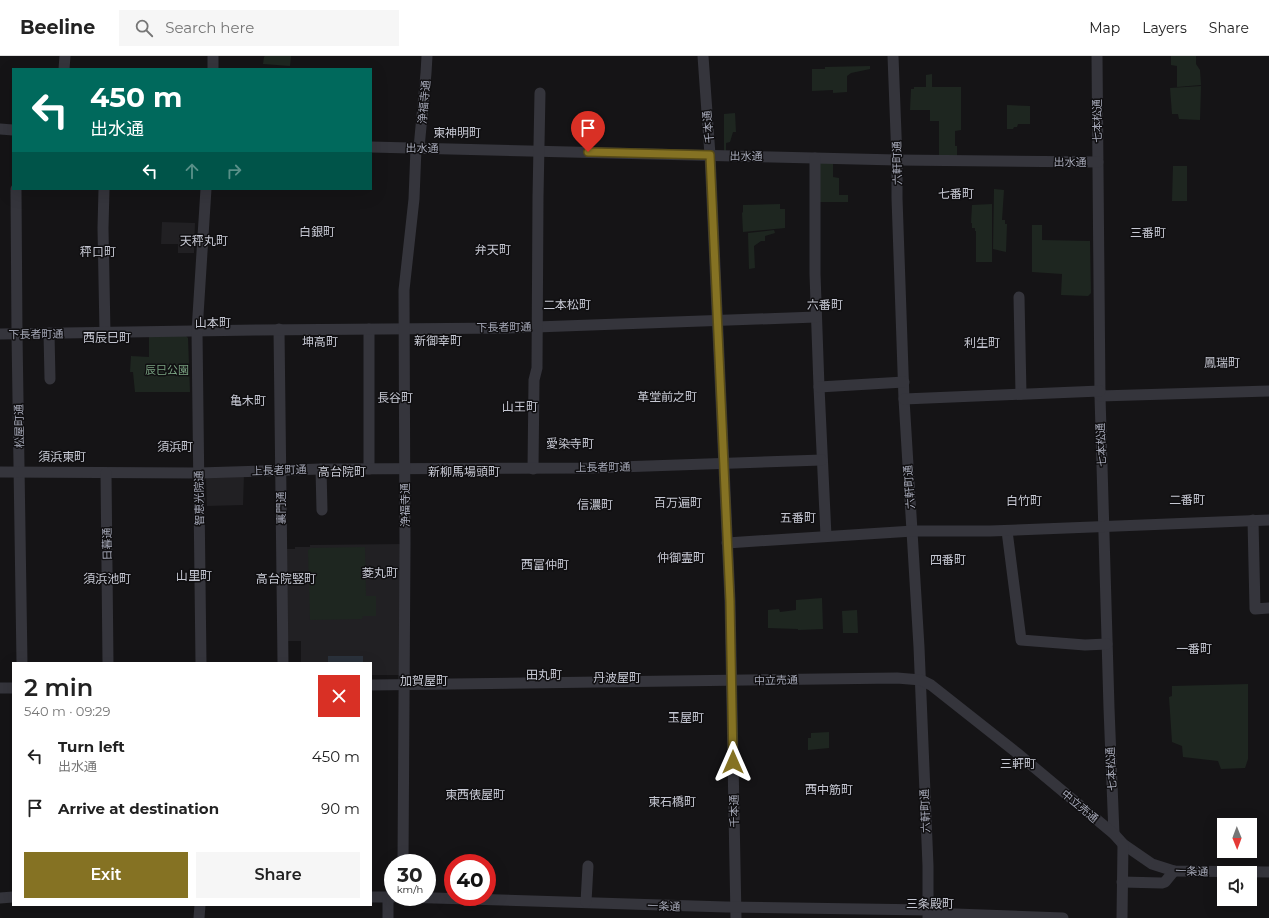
<!DOCTYPE html>
<html lang="en">
<head>
<meta charset="utf-8">
<style>
  :root { --surface:#fff; --page:#f6f6f6; --text:#222; --muted:#767676; --line:#e0e0e0; --accent:#857223 }
  body { margin:0; font-family:Montserrat,"Noto Sans JP",sans-serif; background:var(--page); color:var(--text); height:100vh; display:flex; flex-direction:column; font-size:15px; white-space:nowrap }
  * { box-sizing:border-box; margin:0 }
  p { font-size:13px; color:var(--muted) }
  .icon { flex:none; width:22px; height:22px; fill:none; stroke:currentColor; stroke-width:2; stroke-linecap:round; stroke-linejoin:round }
  .map { position:relative; flex:1; overflow:hidden }
  .panel { position:absolute; left:12px; top:606px; width:360px; height:244px; display:flex; flex-direction:column; background:var(--surface); border-radius:0px; box-shadow:0 4px 16px #0002 }
  .panel>* { flex:none }
  .guide { position:absolute; left:12px; top:12px; width:360px; height:122px; border-radius:0px; box-shadow:0 4px 16px #0002; background:#00695c; color:#fff; overflow:hidden }
  .needle { width:26px; rotate:179deg }
  .controls { position:absolute; left:1217px; top:762px; display:grid; gap:8px }
  .controls a { display:grid; place-items:center; width:40px; height:40px; border-radius:0px; background:var(--surface); box-shadow:0 4px 16px #0002; font-size:20px }
  .speed { position:absolute; left:384px; top:798px; display:flex; gap:8px; font-size:20px; font-weight:700; text-align:center }
  .speed>* { display:grid; place-content:center; width:52px; height:52px; border-radius:50%; background:var(--surface); box-shadow:0 4px 16px #0002; line-height:1 }
  .speed small { font-size:10px; font-weight:400 }
  .speed .limit { border:6px solid #d22; background:#fff; color:#111 }
  .pin { position:absolute; display:grid; place-items:center; width:34px; height:34px; color:#fff; margin:-41px -17px; border-radius:50% 50% 50% 0; rotate:-45deg; box-shadow:0 0 4px #0007 }
  .pin .icon { rotate:45deg }
  .me { position:absolute; width:44px; margin:-22px; rotate:0deg; stroke-linejoin:round; filter:drop-shadow(0 0 3px #0008) }
  .turn { display:flex; align-items:center; gap:14px; height:84px; padding:0 12px; font-size:18px }
  .turn .icon { width:52px; height:52px; stroke-width:2.5 }
  .turn b { display:block; font-size:28px; line-height:34px }
  .lanes { display:flex; align-items:center; height:38px; padding:0 12px; background:#0003; justify-content:center; gap:20px; direction:ltr }
  .lanes .off { opacity:.35 }
  .round { display:grid; place-items:center; flex:none; width:42px; height:42px; border-radius:0px; background:var(--page) }
  .overview { display:flex; align-items:center; justify-content:space-between; height:68px; padding:0 12px }
  h1 { font-size:24px; font-weight:600; line-height:30px }
  .cta { display:flex; gap:8px; margin-top:auto; padding:8px 12px }
  .cta a { flex:1; height:46px; border-radius:0px; background:var(--accent); color:#fff; font-size:16px; font-weight:600; line-height:46px; text-align:center }
  .cta a+a { background:var(--page); color:var(--text) }
  ul { padding:0; list-style:none }
  li { display:flex; align-items:center; gap:12px; height:52px; padding:0 12px }
  li div { flex:1 }
  li b { display:block; font-size:15px }
  li em { font-style:normal }
  header { display:flex; align-items:center; gap:24px; box-sizing:border-box; height:56px; padding:0 20px; background:var(--surface); border-bottom:1px solid var(--line) }
  header strong { font-size:19px }
  nav { display:flex; gap:22px; margin-inline-start:auto; font-size:14px }
  .search { width:280px; height:36px; background:var(--page); display:flex; align-items:center; gap:10px; box-sizing:border-box; padding:0 14px; border-radius:0px; color:var(--muted); font-size:15px }
  .map>svg:first-child { display:block }
</style>
</head>
<body>
<header>
<strong>Beeline</strong>
<div class="search"><svg class="icon" aria-label="search" viewBox="0 0 24 24"><circle cx="10" cy="10" r="6"/><path d="M15 15l6 6"/></svg>Search here</div>
<nav><a>Map</a><a>Layers</a><a>Share</a></nav>
</header>
<div class="map">
<svg width="1269" height="862" viewBox="0 0 1269 862">
  <rect width="100%" height="100%" fill="#151416"/>
  <g fill="#212023">
    <path d="M162,166L195,167L194,197H178V188H161Z"/>
    <path d="M210,419H244L243,449L207,450L206,422Z"/>
    <path d="M403,488L400,619H371V607H301V585H286V493H295V491H310V489Z"/>
  </g>
  <g fill="#1e2620">
    <path d="M265,0H291L290,10L263,8L264,1Z"/>
    <path d="M1171,0H1196V8L1200,14L1201,29L1177,31V10L1171,9Z"/>
    <path d="M870,10V13L851,17L847,20V36L833,37V34L812,35V13H825V11Z"/>
    <path d="M932,18V31H961V74L955,75V90H957V100H939V65H930V54H910L911,33H914V31H926V19Z"/>
    <path d="M1201,30L1200,64L1179,63L1178,58H1172L1170,32Z"/>
    <path d="M1007,49L1030,50V68H1018L1017,71H1014L1013,73H1007Z"/>
    <path d="M735,57L736,76H733L730,86L726,87V97H724V58Z"/>
    <path d="M819,106H833V121L839,122V139H848V146H819Z"/>
    <path d="M1173,110H1187V145H1172Z"/>
    <path d="M994,133L1004,134L1002,164H1005V168H1007L1006,196L993,193Z"/>
    <path d="M780,148V153H785V172L743,176L742,157L743,156V149Z"/>
    <path d="M992,148V206H976V175H975V172H972V167H971L972,149Z"/>
    <path d="M1032,169H1042V184L1090,185L1091,237L1088,240L1061,239L1062,218L1032,216Z"/>
    <path d="M774,174L775,177L765,180V185H761L754,190L755,212L749,213L748,177Z"/>
    <path d="M149,279H185L188,282L190,336H135L133,316H130L131,300L149,301Z"/>
    <path d="M365,491L366,540H376V560H363L362,563L310,564L308,494L311,492Z"/>
    <path d="M822,542L823,573L798,574V573L768,572V554L779,553L780,556L796,554V544Z"/>
    <path d="M857,554L858,577H843L842,555Z"/>
    <path d="M1248,628V703L1245,712L1221,713L1218,705L1183,701L1182,690L1172,686L1169,641L1172,640V630Z"/>
    <path d="M829,676V692L808,694V682H811V677Z"/>
  </g>
  <rect fill="#2a313b" x="328" y="600" width="35" height="7"/>
  <g fill="none" stroke-linecap="round" stroke-linejoin="round">
    <g stroke="#35353c" stroke-width="11">
      <path d="M703,0L710,99L730,545L736,862"/>
      <path d="M893,0L897,104V142L904,343L919,591L928,810V862"/>
      <path d="M1097,0L1100,340L1109,652L1114,778"/>
      <path d="M64,13L65,0"/>
      <path d="M213,13V0"/>
      <path d="M0,73L13,74"/>
      <path d="M371,91L897,104L1098,106"/>
      <path d="M419,92L426,17L427,0"/>
      <path d="M815,102V218L819,331L826,480"/>
      <path d="M16,133L17,278L22,607"/>
      <path d="M104,133L103,172L105,277"/>
      <path d="M1019,241L1021,338"/>
      <path d="M279,273L283,607"/>
      <path d="M369,273V413"/>
      <path d="M49,277L50,323"/>
      <path d="M0,278L258,274L508,272L816,261"/>
      <path d="M819,331L904,326"/>
      <path d="M1100,340L1269,335"/>
      <path d="M904,343L1100,335"/>
      <path d="M321,413L322,454"/>
      <path d="M533,413L534,324L537,312L538,141L540,37"/>
      <path d="M0,416L199,417L321,413L590,412L822,404"/>
      <path d="M106,417L108,607"/>
      <path d="M1253,464L1255,553L1269,552"/>
      <path d="M1007,475L1021,584L1085,589L1107,588"/>
      <path d="M727,487L913,475H990L1269,464"/>
      <path d="M201,607L197,275L206,133"/>
      <path d="M371,629L897,622L921,624L931,629L1017,697L1114,778L1123,788L1152,808L1174,815L1269,816"/>
      <path d="M0,632H13"/>
      <path d="M403,807L405,488L404,234L414,143L416,92"/>
      <path d="M1122,826L1162,827L1165,826L1174,815"/>
      <path d="M371,841H393"/>
      <path d="M401,841L726,851L928,854"/>
      <path d="M0,842L13,841"/>
      <path d="M586,846L588,810"/>
      <path d="M928,857L1063,862"/>
      <path d="M199,862L200,849"/>
      <path d="M388,862V841"/>
      <path d="M1122,862L1123,788"/>
    </g>
  </g>
  <g fill="none" stroke-linecap="round" stroke-linejoin="round">
    <defs>
      <path id="route" d="M588,96L710,99L730,545L733,706"/>
    </defs>
    <use href="#route" stroke="#564a17" stroke-width="10"/>
    <use href="#route" stroke="#857223" stroke-width="7"/>
  </g>
  <g text-anchor="middle" dominant-baseline="central" stroke-width="3" stroke-linejoin="round" paint-order="stroke">
    <g font-size="11" fill="#a5a8b7" stroke="#100f11">
      <text transform="translate(424 46) rotate(-85)">浄福寺通</text>
      <text transform="translate(1097 65) rotate(-90)">七本松通</text>
      <text transform="translate(708 71) rotate(-95)">千本通</text>
      <text transform="translate(422 92) rotate(1)">出水通</text>
      <text transform="translate(746 100) rotate(1)">出水通</text>
      <text transform="translate(1070 106) rotate(1)">出水通</text>
      <text transform="translate(897 107) rotate(-91)">六軒町通</text>
      <text transform="translate(504 271) rotate(-1)">下長者町通</text>
      <text transform="translate(36 278) rotate(-1)">下長者町通</text>
      <text transform="translate(19 370) rotate(-91)">松屋町通</text>
      <text transform="translate(1101 389) rotate(-92)">七本松通</text>
      <text transform="translate(603 411) rotate(-1)">上長者町通</text>
      <text transform="translate(279 414) rotate(-2)">上長者町通</text>
      <text transform="translate(909 431) rotate(-94)">六軒町通</text>
      <text transform="translate(199 442) rotate(-91)">智恵光院通</text>
      <text transform="translate(405 449) rotate(-90)">浄福寺通</text>
      <text transform="translate(281 452) rotate(-90)">裏門通</text>
      <text transform="translate(107 488) rotate(-91)">日暮通</text>
      <text transform="translate(776 624) rotate(-1)">中立売通</text>
      <text transform="translate(1111 713) rotate(-93)">七本松通</text>
      <text transform="translate(1080 750) rotate(40)">中立売通</text>
      <text transform="translate(734 755) rotate(-91)">千本通</text>
      <text transform="translate(925 755) rotate(-92)">六軒町通</text>
      <text transform="translate(1192 815) rotate(2)">一条通</text>
      <text transform="translate(664 850) rotate(2)">一条通</text>
    </g>
    <g font-size="11" fill="#7ba483" stroke="#100f11">
      <text x="167" y="314">辰巳公園</text>
    </g>
    <g font-size="12" fill="#c6c8d3" stroke="#100f11">
      <text x="457" y="76">東神明町</text>
      <text x="956" y="137">七番町</text>
      <text x="317" y="175">白銀町</text>
      <text x="1148" y="176">三番町</text>
      <text x="204" y="184">天秤丸町</text>
      <text x="493" y="193">弁天町</text>
      <text x="98" y="195">秤口町</text>
      <text x="567" y="248">二本松町</text>
      <text x="825" y="248">六番町</text>
      <text x="213" y="266">山本町</text>
      <text x="107" y="281">西辰巳町</text>
      <text x="438" y="284">新御幸町</text>
      <text x="320" y="285">坤高町</text>
      <text x="982" y="286">利生町</text>
      <text x="1222" y="306">鳳瑞町</text>
      <text x="667" y="340">革堂前之町</text>
      <text x="395" y="341">長谷町</text>
      <text x="248" y="344">亀木町</text>
      <text x="520" y="350">山王町</text>
      <text x="570" y="387">愛染寺町</text>
      <text x="175" y="390">須浜町</text>
      <text x="62" y="400">須浜東町</text>
      <text x="342" y="415">高台院町</text>
      <text x="464" y="415">新柳馬場頭町</text>
      <text x="1187" y="443">二番町</text>
      <text x="1024" y="444">白竹町</text>
      <text x="678" y="446">百万遍町</text>
      <text x="595" y="448">信濃町</text>
      <text x="798" y="461">五番町</text>
      <text x="681" y="501">仲御霊町</text>
      <text x="948" y="503">四番町</text>
      <text x="545" y="508">西富仲町</text>
      <text x="380" y="516">菱丸町</text>
      <text x="194" y="519">山里町</text>
      <text x="107" y="522">須浜池町</text>
      <text x="286" y="522">高台院竪町</text>
      <text x="1194" y="592">一番町</text>
      <text x="544" y="618">田丸町</text>
      <text x="617" y="621">丹波屋町</text>
      <text x="424" y="624">加賀屋町</text>
      <text x="686" y="661">玉屋町</text>
      <text x="1018" y="707">三軒町</text>
      <text x="829" y="733">西中筋町</text>
      <text x="475" y="738">東西俵屋町</text>
      <text x="672" y="745">東石橋町</text>
      <text x="930" y="847">三条殿町</text>
    </g>
  </g>
</svg>
<div class="controls">
<a><svg class="needle" viewBox="-14 -14 28 28"><path d="M0-13l5 13h-10z" fill="#e53935"/><path d="M0 13l5-13h-10z" fill="#767676"/></svg></a>
<a><svg class="icon" aria-label="sound" viewBox="0 0 24 24"><path d="M4 9h4l5-4v14l-5-4H4zM17 9q2 3 0 6"/></svg></a>
</div>
<div class="speed"><div>30<small>km/h</small></div><div class="limit">40</div></div>
<div class="pin" style="left:588px;top:96px;background:#d93025"><svg class="icon" aria-label="arrive" viewBox="0 0 24 24"><path d="M6 21V4h12l-3 4 3 4H6"/></svg></div>
<svg class="me" style="left:733px;top:706px" viewBox="-20 -20 40 40"><path d="M0-17L14 15 0 8-14 15z" fill="#857223" stroke="#fff" stroke-width="4"/></svg>
<div class="guide">
<div class="turn"><svg class="icon" aria-label="left" viewBox="0 0 24 24"><path d="M17 20v-9H6M10 6l-5 5 5 5"/></svg><div><b>450 m</b>出水通</div></div>
<div class="lanes"><svg class="icon" aria-label="left" viewBox="0 0 24 24"><path d="M17 20v-9H6M10 6l-5 5 5 5"/></svg><svg class="icon off" aria-label="ahead" viewBox="0 0 24 24"><path d="M12 20V5M6 11l6-6 6 6"/></svg><svg class="icon off" aria-label="right" viewBox="0 0 24 24"><path d="M7 20v-9h11M14 6l5 5-5 5"/></svg></div>
</div>
<section class="panel">
<div class="overview"><div><h1>2 min</h1><p>540 m · 09:29</p></div><a class="round" style="background:#d93025;color:#fff"><svg class="icon" aria-label="close" viewBox="0 0 24 24"><path d="M6 6l12 12M18 6L6 18"/></svg></a></div>
<ul>
<li><svg class="icon" aria-label="left" viewBox="0 0 24 24"><path d="M17 20v-9H6M10 6l-5 5 5 5"/></svg><div><b>Turn left</b><p>出水通</p></div><em>450 m</em></li>
<li><svg class="icon" aria-label="arrive" viewBox="0 0 24 24"><path d="M6 21V4h12l-3 4 3 4H6"/></svg><div><b>Arrive at destination</b></div><em>90 m</em></li>
</ul>
<div class="cta"><a>Exit</a><a>Share</a></div>
</section>
</div>
</body>
</html>
